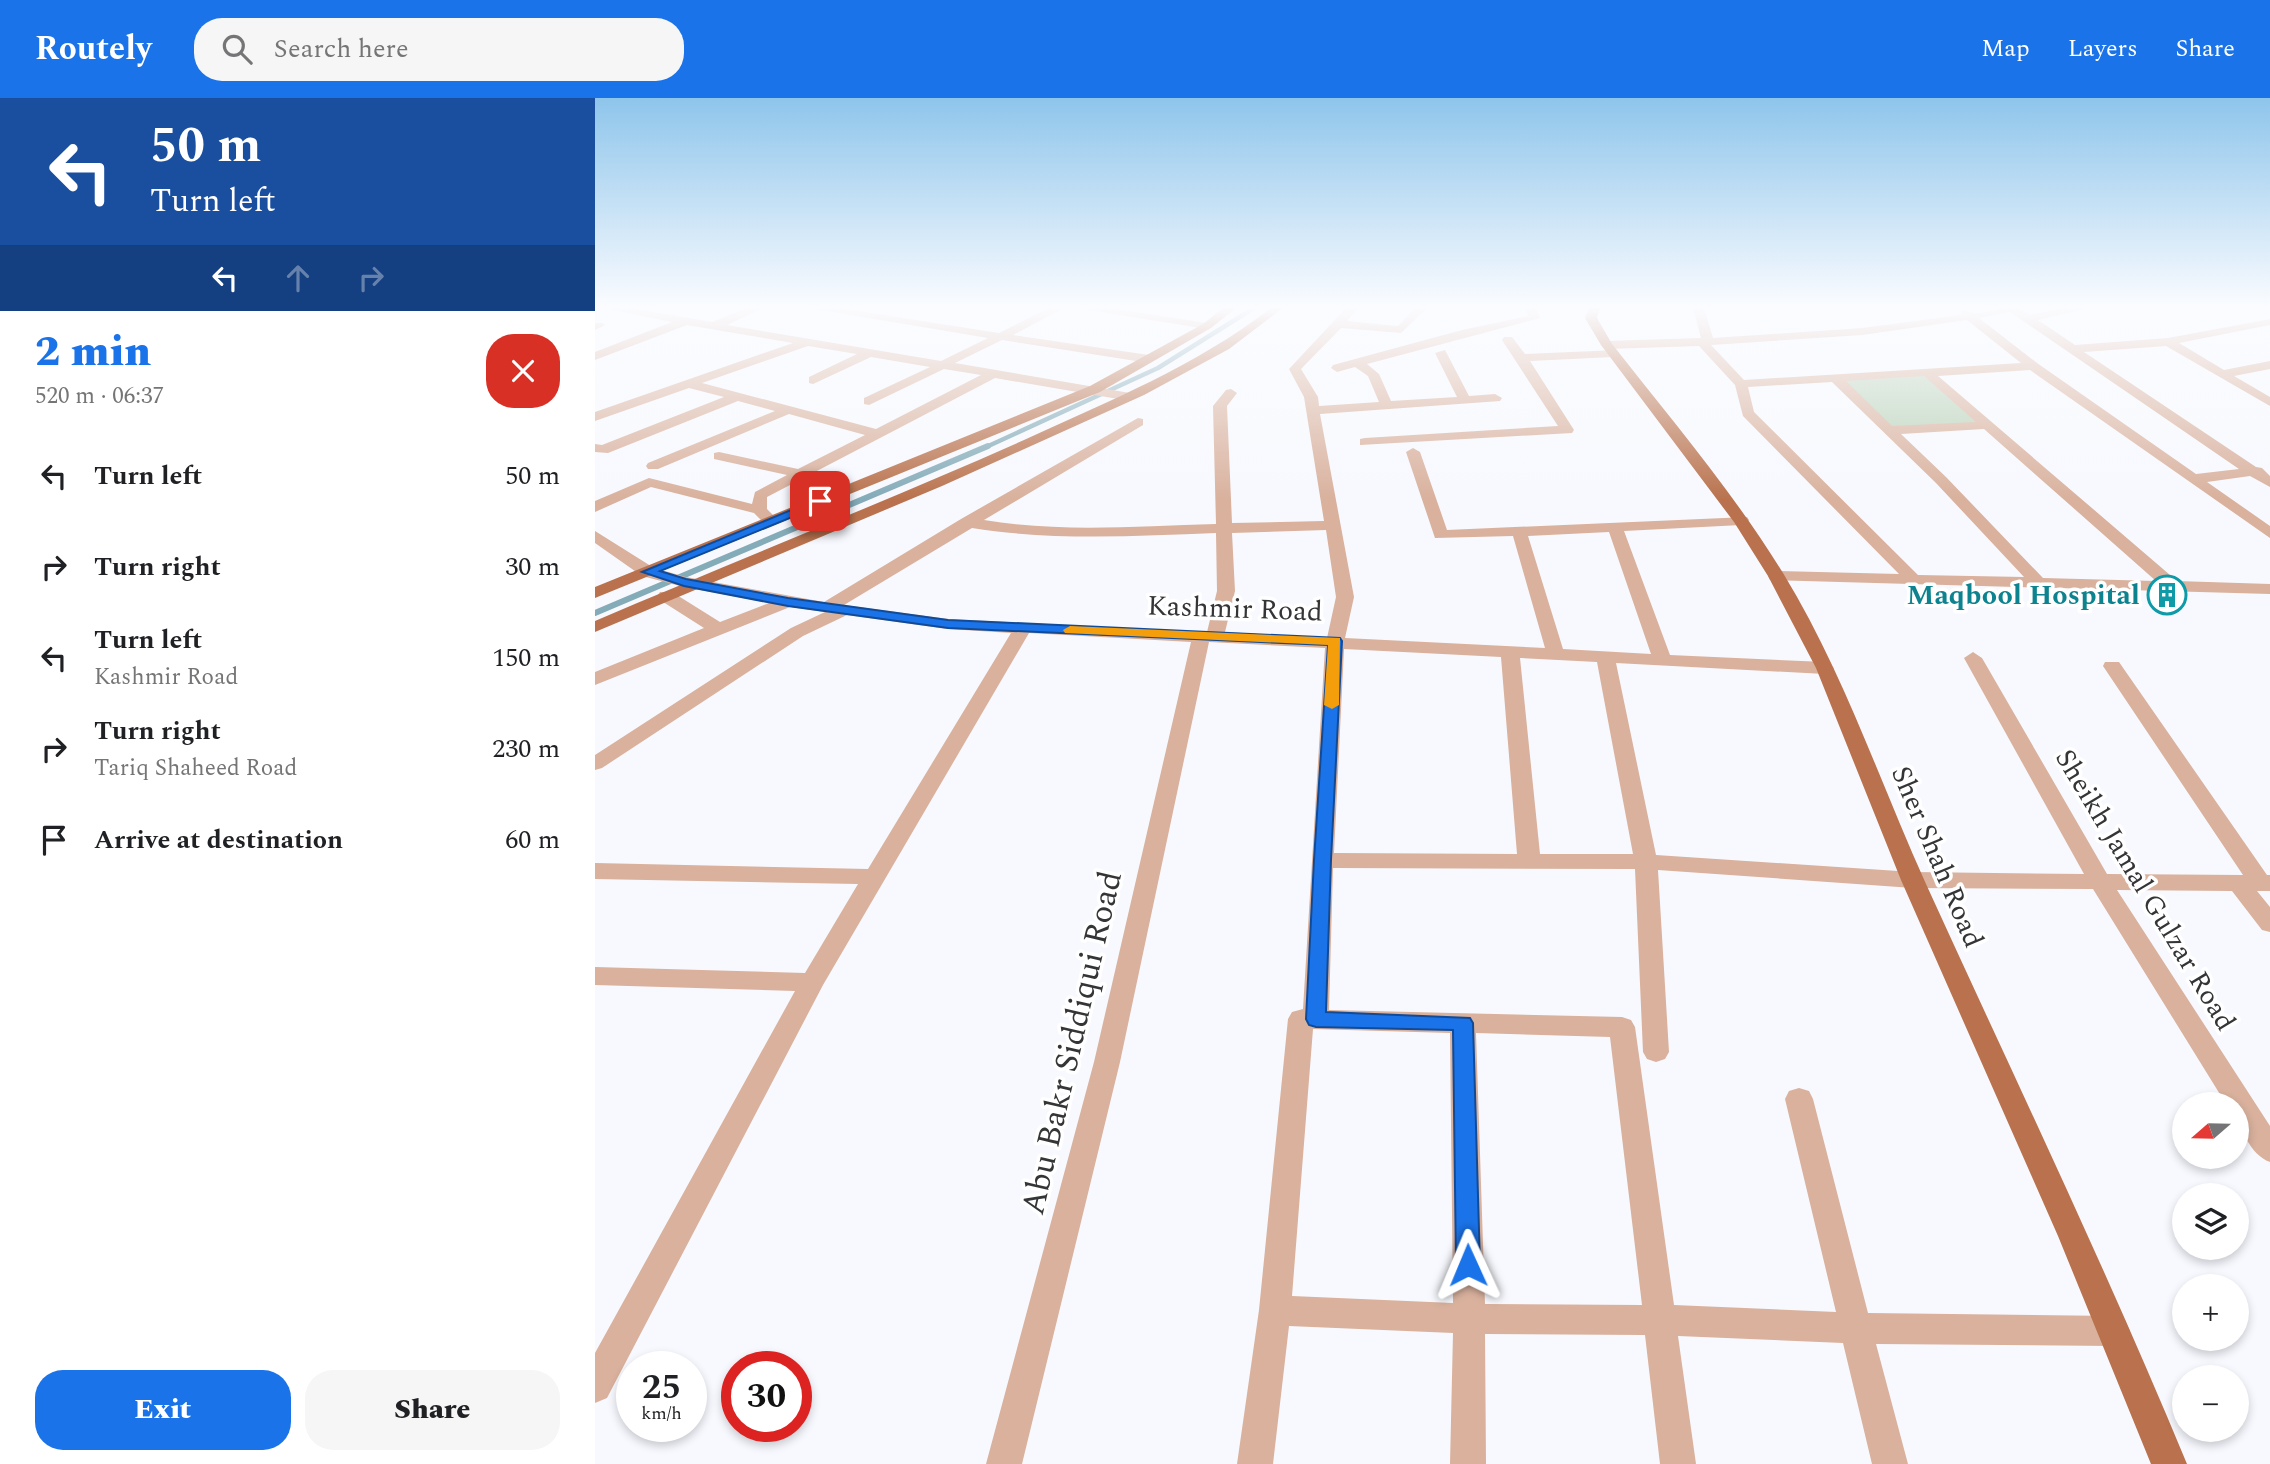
<!DOCTYPE html>
<html lang="en">
<head>
<meta charset="utf-8">
<style>
  :root { --surface:#fff; --page:#f6f6f6; --text:#202124; --muted:#757577; --accent:#1a73e8 }
  body { margin:0; font-family:Spectral,serif; background:var(--page); color:var(--text); height:100vh; display:flex; flex-direction:column; font-size:26px; white-space:nowrap }
  * { box-sizing:border-box; margin:0 }
  p { font-size:23px; color:var(--muted) }
  .icon { flex:none; width:38px; height:38px; fill:none; stroke:currentColor; stroke-width:2; stroke-linecap:round; stroke-linejoin:round }
  .map { position:relative; flex:1; overflow:hidden }
  .details { display:flex; flex-direction:column; background:var(--surface); width:595px }
  .details>* { flex:none }
  .hud { background:#1a4fa0; color:#fff; overflow:hidden }
  .needle { width:46px; rotate:250deg }
  .buttons { position:absolute; left:1577px; top:994px; display:grid; gap:14px }
  .buttons a { display:grid; place-items:center; width:77px; height:77px; border-radius:50%; background:var(--surface); box-shadow:0 4px 10px #0003; font-size:35px }
  .speed { position:absolute; left:21px; top:1253px; display:flex; gap:14px; font-size:35px; font-weight:700; text-align:center }
  .speed>* { display:grid; place-content:center; width:91px; height:91px; border-radius:50%; background:var(--surface); box-shadow:0 4px 10px #0003; line-height:1 }
  .speed small { font-size:18px; font-weight:400 }
  .speed .limit { border:10px solid #d22; background:#fff; color:#111 }
  .pin { position:absolute; display:grid; place-items:center; width:60px; height:60px; color:#fff; margin:-30px; border-radius:14px; box-shadow:0 4px 10px #0006 }
  .me { position:absolute; width:77px; margin:-38px; rotate:359deg; stroke-linejoin:round; filter:drop-shadow(0 0 5px #0008) }
  .turn { display:flex; align-items:center; gap:24px; height:147px; padding:0 35px; font-size:32px }
  .turn .icon { width:91px; height:91px; stroke-width:2.5 }
  .turn b { display:block; font-size:49px; line-height:60px }
  .lanes { display:flex; align-items:center; height:66px; padding:0 35px; background:#0003; justify-content:center; gap:35px; direction:ltr }
  .lanes .off { opacity:.35 }
  .round { display:grid; place-items:center; flex:none; width:74px; height:74px; border-radius:28px; background:var(--page) }
  .overview { display:flex; align-items:center; justify-content:space-between; height:119px; padding:0 35px }
  h1 { font-size:42px; font-weight:800; line-height:52px; color:var(--accent) }
  .primary-button { display:flex; gap:14px; margin-top:auto; padding:14px 35px }
  .primary-button a { flex:1; height:80px; border-radius:28px; background:var(--accent); color:#fff; font-size:28px; font-weight:800; line-height:80px; text-align:center }
  .primary-button a+a { background:var(--page); color:var(--text) }
  ul { padding:0; list-style:none }
  li { display:flex; align-items:center; gap:21px; height:91px; padding:0 35px }
  li div { flex:1 }
  li b { display:block; font-size:26px }
  li em { font-style:normal }
  header { display:flex; align-items:center; gap:42px; box-sizing:border-box; height:98px; padding:0 35px; background:var(--accent); color:#fff }
  header strong { font-size:33px }
  nav { display:flex; gap:38px; margin-inline-start:auto; font-size:24px }
  .search { width:490px; height:63px; background:var(--page); display:flex; align-items:center; gap:18px; box-sizing:border-box; padding:0 24px; border-radius:28px; color:var(--muted); font-size:26px }
  main { display:flex; flex:1; min-height:0 }
  .map>svg:first-child { display:block }
</style>
</head>
<body>
<header>
<strong>Routely</strong>
<div class="search"><svg class="icon" aria-label="search" viewBox="0 0 24 24"><circle cx="10" cy="10" r="6"/><path d="M15 15l6 6"/></svg>Search here</div>
<nav><a>Map</a><a>Layers</a><a>Share</a></nav>
</header>
<main>
<section class="details">
<div class="hud">
<div class="turn"><svg class="icon" aria-label="left" viewBox="0 0 24 24"><path d="M17 20v-9H6M10 6l-5 5 5 5"/></svg><div><b>50 m</b>Turn left</div></div>
<div class="lanes"><svg class="icon" aria-label="left" viewBox="0 0 24 24"><path d="M17 20v-9H6M10 6l-5 5 5 5"/></svg><svg class="icon off" aria-label="ahead" viewBox="0 0 24 24"><path d="M12 20V5M6 11l6-6 6 6"/></svg><svg class="icon off" aria-label="right" viewBox="0 0 24 24"><path d="M7 20v-9h11M14 6l5 5-5 5"/></svg></div>
</div>
<div class="overview"><div><h1>2 min</h1><p>520 m · 06:37</p></div><a class="round" style="background:#d93025;color:#fff"><svg class="icon" aria-label="close" viewBox="0 0 24 24"><path d="M6 6l12 12M18 6L6 18"/></svg></a></div>
<ul>
<li><svg class="icon" aria-label="left" viewBox="0 0 24 24"><path d="M17 20v-9H6M10 6l-5 5 5 5"/></svg><div><b>Turn left</b></div><em>50 m</em></li>
<li><svg class="icon" aria-label="right" viewBox="0 0 24 24"><path d="M7 20v-9h11M14 6l5 5-5 5"/></svg><div><b>Turn right</b></div><em>30 m</em></li>
<li><svg class="icon" aria-label="left" viewBox="0 0 24 24"><path d="M17 20v-9H6M10 6l-5 5 5 5"/></svg><div><b>Turn left</b><p>Kashmir Road</p></div><em>150 m</em></li>
<li><svg class="icon" aria-label="right" viewBox="0 0 24 24"><path d="M7 20v-9h11M14 6l5 5-5 5"/></svg><div><b>Turn right</b><p>Tariq Shaheed Road</p></div><em>230 m</em></li>
<li><svg class="icon" aria-label="arrive" viewBox="0 0 24 24"><path d="M6 21V4h12l-3 4 3 4H6"/></svg><div><b>Arrive at destination</b></div><em>60 m</em></li>
</ul>
<div class="primary-button"><a>Exit</a><a>Share</a></div>
</section>
<div class="map">
<svg width="1675" height="1366" viewBox="0 0 1675 1366">
  <rect width="100%" height="100%" fill="#f7f9fe"/>
  <path fill="#b9d1b7" d="M1333,275L1393,327L1295,332L1241,281Z"/>
  <g fill="none" stroke-linecap="round" stroke-linejoin="round">
    <path stroke="#84abb8" stroke-width="4.5" d="M389,350L563,270L659,210"/>
    <path stroke="#84abb8" stroke-width="6" d="M0,515L393,348"/>
  </g>
  <path fill="#717378" d="M1553,491L1584,493L1589,501L1560,500Z"/>
  <g fill="none" stroke-linecap="round" stroke-linejoin="round">
    <g fill="#d9b19d" fill-rule="evenodd">
      <path d="M8,210H35L117,224L152,210H168L132,227L346,263L393,240L214,210H244L404,235L454,210H469L418,237L554,257L560,261L554,265L407,242L360,265L535,295L542,299L535,303L400,280L172,399V411L184,423L182,426H170L159,415L56,389L0,414V403L54,380L157,406L160,394L192,377L119,361V355L124,354L203,371L270,337L194,316L63,371H53L51,368L53,365L180,313L143,303L13,355L0,354V346L7,347L129,299L94,290L0,323V314L198,245L92,227L0,262V254L77,224ZM213,248L262,256L214,279V285L218,286L276,259L335,269L269,300V306L274,307L349,271L386,277L281,331L107,285Z"/>
      <path d="M482,210H513L612,225L618,228L612,231Z"/>
      <path d="M751,210H763L752,223L803,228L820,210H832L806,235L746,230L706,271L723,299L724,308L784,304L773,278L760,269L742,274L736,270L738,267L867,232L933,218L930,210H941L945,220L772,266L784,276L796,303L862,299L840,255L850,252L874,298L900,296L907,300L905,303L725,316L759,499L750,540L950,550L918,438L840,440L811,354L818,350L825,354L852,432L1152,419L1154,422L1152,425L1146,427L1029,433L1075,557L1230,564L1239,570L1230,576L1021,565L1061,757L1318,774L1489,776L1369,560L1378,554L1387,560L1512,776L1648,777L1508,568L1510,564H1524L1672,777H1675V793H1662L1675,809V834L1667,832L1637,793L1522,792L1675,1028V1064C1655,1057 1642,1027 1642,1006H1631L1498,791L1318,790L1063,772L1074,954L1070,961L1061,964L1052,961L1048,954L1040,771L738,770L734,912L1027,919L1036,922L1040,929L1079,1207L1241,1214L1190,1001L1194,993L1204,990L1214,993L1218,1001L1273,1215L1519,1218L1530,1222L1535,1233L1530,1244L1519,1248L1281,1246L1313,1366H1277L1248,1245L1083,1238L1101,1366H1065L1050,1237L890,1236L891,1366H855L858,1235L694,1228L678,1366H642L664,1212L693,921L697,914L708,911L730,550L614,544L525,964L427,1366H391L499,964L596,544L434,535L228,887L12,1300L0,1305V1255L200,893L0,887V869L210,875L263,786L0,781V765L273,771L416,535L353,531L252,517L208,538L7,670L0,672V657L196,530L230,514L195,509L0,587V574L109,530L65,502L62,498L65,494H77L125,524L174,505L89,489L47,478L0,445V433L59,470L91,479L229,504L366,421L543,320L548,321V327L389,422C465,435 544,428 621,426L618,308L631,292L636,291L642,295L632,308L637,425L729,423L709,299L694,271ZM377,430C458,443 540,438 621,435L622,493L612,534L353,521L249,507ZM731,432L741,499L732,540L630,534L640,493L637,435ZM1014,434L1056,556L968,551L933,438ZM749,551L906,559L922,756L739,755ZM925,560L1002,564L1038,756H945ZM718,931L855,935L858,1205L697,1198ZM881,935L1015,939L1047,1207L890,1206Z"/>
      <path d="M1098,210H1109L1118,240L1267,230L1366,217V213C1370,212 1373,214 1377,215C1399,217 1411,201 1435,217L1470,210H1494L1443,222L1480,247L1573,240L1675,221V227L1584,245L1629,272L1675,263V271L1639,278L1675,299V308L1571,248L1489,254L1661,369L1667,370L1675,378V389L1655,378L1612,384L1675,428V440L1435,272L1343,278L1582,483L1675,486V496L1175,482L1173,478L1181,473L1304,476L1148,318L1140,287L1104,248L1012,251L1006,247L1012,243L1106,240ZM1415,214L1644,371L1601,376L1442,265L1384,220ZM1372,222L1426,265L1149,282L1116,247L1267,237ZM1329,278L1381,324L1297,328L1251,283ZM1237,284L1341,385L1429,479L1323,477L1159,314L1153,289ZM1389,331L1561,483L1448,480L1351,379L1306,336Z"/>
      <path d="M0,225H8L10,227L0,232Z"/>
      <path d="M909,239H917L930,256L1022,252L1024,255L1018,259L935,263L979,332L977,335L765,347V341L770,340L963,328L907,242Z"/>
    </g>
    <g fill="#b9724d" fill-rule="evenodd">
      <path d="M628,210H641L616,230L505,294L0,500V489L495,288L608,226Z"/>
      <path d="M676,210H688L634,251L549,297L347,388L0,534V523C143,462 287,405 429,342C514,303 601,268 676,210Z"/>
      <path d="M994,210H1005L1002,220L1017,246C1076,321 1138,394 1188,475C1248,573 1284,682 1331,786C1419,979 1511,1170 1592,1366H1556L1463,1138L1306,782L1221,570L1173,478L1139,424L1006,247L990,220Z"/>
    </g>
  </g>
  <linearGradient id="sky" x2="0" y2="1"><stop stop-color="#8ec5eb"/><stop offset="0.52" stop-color="#fbfcff"/><stop offset="1" stop-color="#fbfcff" stop-opacity="0"/></linearGradient>
  <rect width="1675" height="402" fill="url(#sky)"/>
  <path fill="#1a73e8" stroke="#114b97" stroke-width="2" d="M225,400L230,403L229,406L65,473L91,481L193,500L353,522L745,540L747,543L736,762L731,914L875,920L878,925L885,1167L881,1175L873,1178L865,1175L861,1167L858,932L721,929L714,927L711,921L719,762L733,547L353,530L193,508L89,488L47,474Z"/>
  <path fill="#f59e0b" d="M475,528L745,540L744,607L737,611L729,607L733,547L470,535L468,532Z"/>
  <defs>
    <symbol id="building-ring" viewBox="-11 -11 22 22"><circle r="9.5" fill="#fff" stroke="#0f9aa8" stroke-width="1.5"/><path d="M-4-6H4V6H1V3H-1V6H-4ZM-2.5-4.3h1.7v1.8h-1.7ZM.8-4.3h1.7v1.8H.8ZM-2.5-1h1.7V.8h-1.7ZM.8-1h1.7V.8H.8Z" fill="#0f9aa8"/></symbol>
  </defs>
  <g fill-rule="evenodd">
    <use href="#building-ring" x="1550" y="475" width="44" height="44"/>
  </g>
  <g text-anchor="middle" dominant-baseline="central" stroke-width="7" stroke-linejoin="round" paint-order="stroke">
    <g font-size="28" font-weight="bold" fill="#0d838f" stroke="#fff" text-anchor="end">
      <text x="1545" y="497">Maqbool Hospital</text>
    </g>
    <g font-size="28" fill="#343537" stroke="#fff">
      <text transform="translate(640 511) rotate(2)">Kashmir Road</text>
      <text transform="translate(1342 759) rotate(67)">Sher Shah Road</text>
      <text transform="translate(1550 792) rotate(59)">Sheikh Jamal Gulzar Road</text>
    </g>
    <g font-size="33" fill="#343537" stroke="#fff">
      <text transform="translate(477 945) rotate(-77)">Abu Bakr Siddiqui Road</text>
    </g>
  </g>
</svg>
<div class="buttons">
<a><svg class="needle" viewBox="-14 -14 28 28"><path d="M0-13l5 13h-10z" fill="#e53935"/><path d="M0 13l5-13h-10z" fill="#757577"/></svg></a>
<a><svg class="icon" aria-label="layers" viewBox="0 0 24 24"><path d="M12 4l9 5-9 5-9-5zM3 14l9 5 9-5"/></svg></a>
<a>+</a>
<a>−</a>
</div>
<div class="speed"><div>25<small>km/h</small></div><div class="limit">30</div></div>
<div class="pin" style="left:225px;top:403px;background:#d93025"><svg class="icon" aria-label="arrive" viewBox="0 0 24 24"><path d="M6 21V4h12l-3 4 3 4H6"/></svg></div>
<svg class="me" style="left:873px;top:1167px" viewBox="-20 -20 40 40"><path d="M0-17L14 15 0 8-14 15z" fill="#1a73e8" stroke="#fff" stroke-width="4"/></svg>
</div>
</main>
</body>
</html>
